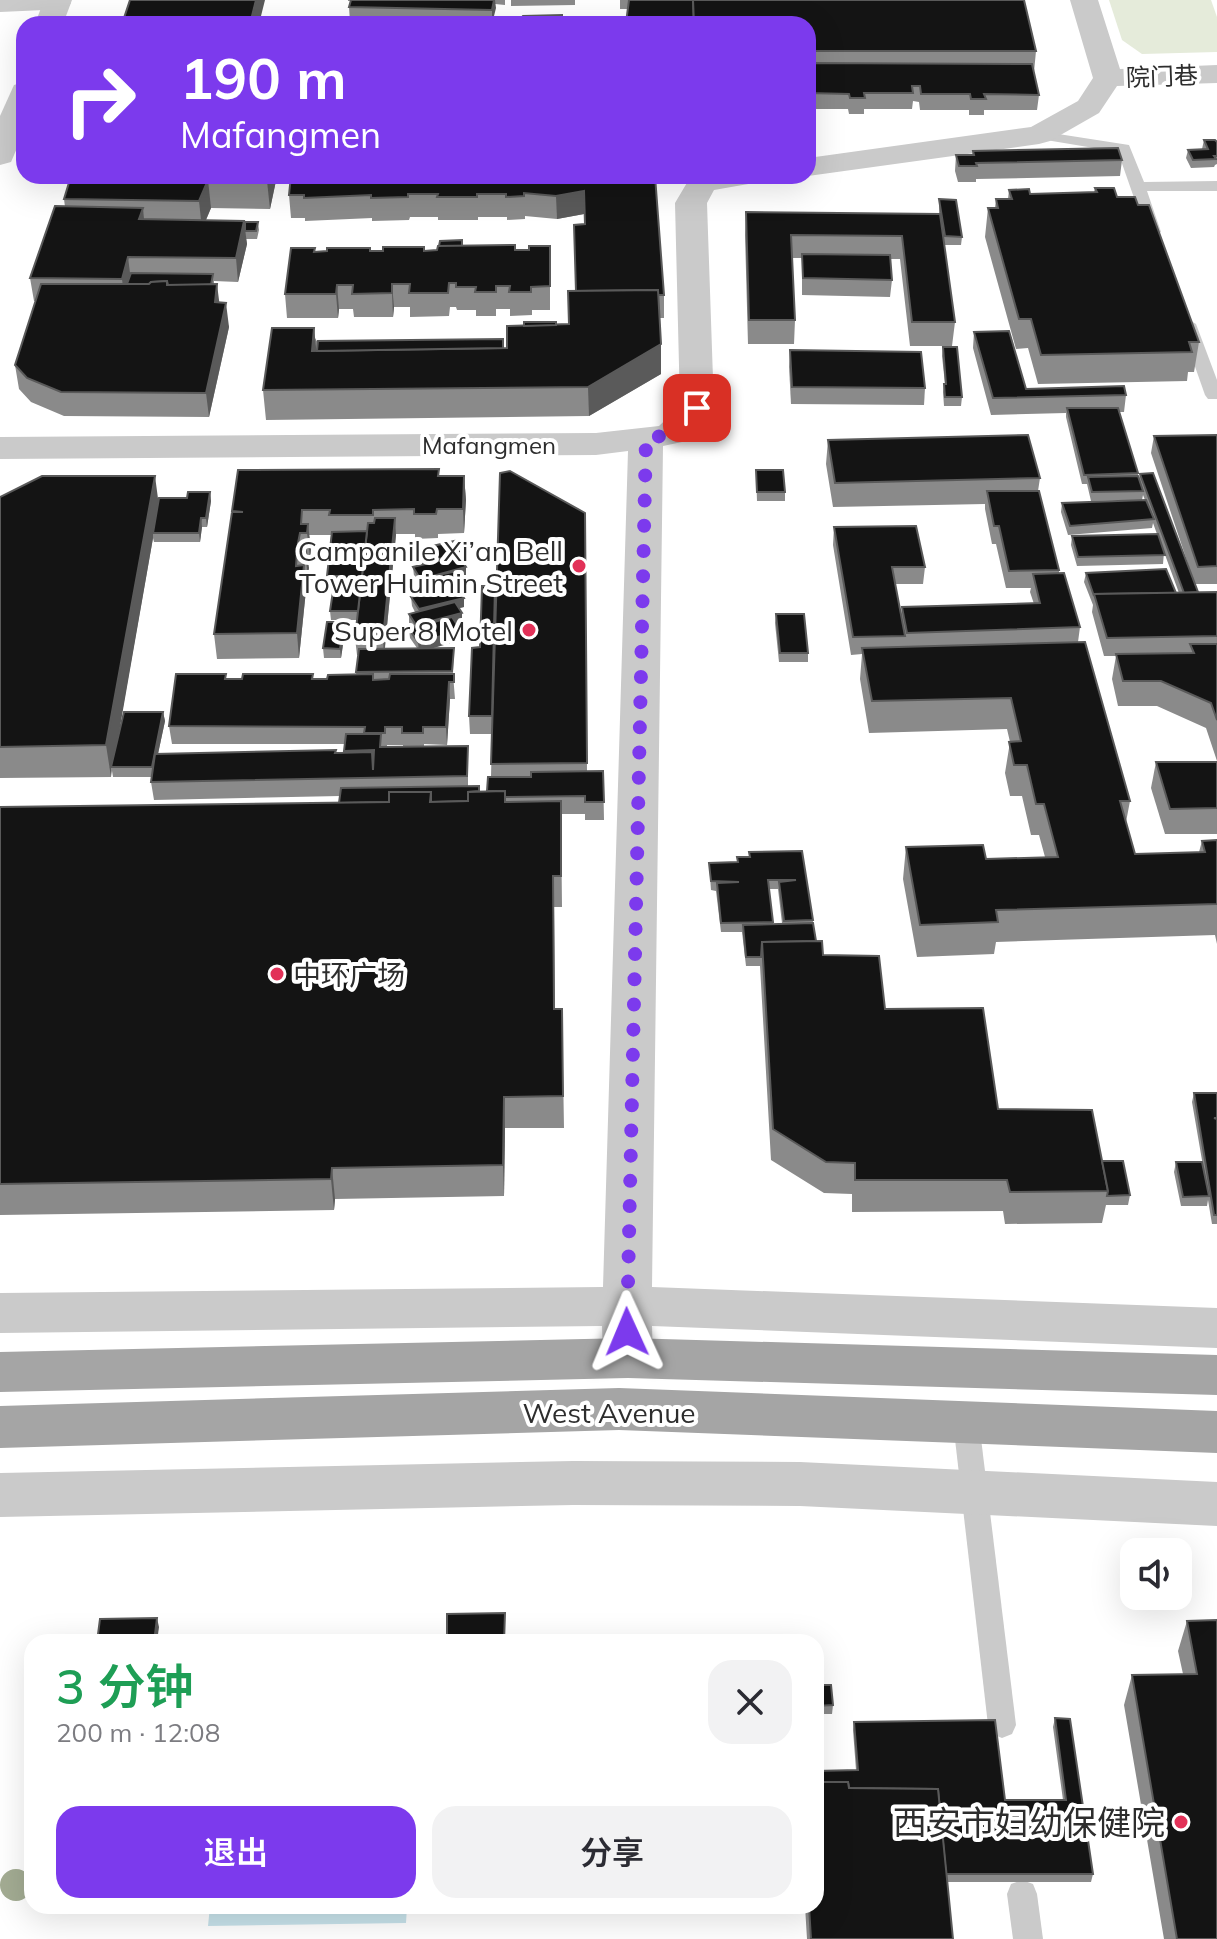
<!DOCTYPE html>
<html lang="zh">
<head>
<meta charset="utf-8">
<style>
  :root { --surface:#fff; --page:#f2f2f3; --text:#2b2b33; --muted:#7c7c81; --accent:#7c3aed }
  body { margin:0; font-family:Mulish,"Noto Sans SC",sans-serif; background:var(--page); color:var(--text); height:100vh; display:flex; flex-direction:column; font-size:30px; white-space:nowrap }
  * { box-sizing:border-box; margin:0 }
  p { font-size:26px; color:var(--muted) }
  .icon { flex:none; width:44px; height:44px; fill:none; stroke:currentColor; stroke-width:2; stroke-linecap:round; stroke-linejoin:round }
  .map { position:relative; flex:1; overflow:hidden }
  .sheet { position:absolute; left:24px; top:1634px; width:800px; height:280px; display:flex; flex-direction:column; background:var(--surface); border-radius:24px; box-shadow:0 8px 32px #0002 }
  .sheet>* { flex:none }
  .banner { position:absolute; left:16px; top:16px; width:800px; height:168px; border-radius:24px; box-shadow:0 8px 32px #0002; background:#7c3aed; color:#fff; overflow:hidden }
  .tools { position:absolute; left:1120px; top:1538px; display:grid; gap:16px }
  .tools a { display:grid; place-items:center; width:72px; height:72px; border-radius:16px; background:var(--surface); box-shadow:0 8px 32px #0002; font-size:40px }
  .pin { position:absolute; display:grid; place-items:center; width:68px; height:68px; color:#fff; margin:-34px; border-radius:16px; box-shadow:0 4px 12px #0006 }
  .me { position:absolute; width:88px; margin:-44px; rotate:359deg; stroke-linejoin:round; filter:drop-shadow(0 0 6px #0008) }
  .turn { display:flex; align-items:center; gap:28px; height:168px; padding:0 32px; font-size:36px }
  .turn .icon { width:104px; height:104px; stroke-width:2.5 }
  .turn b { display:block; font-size:56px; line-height:68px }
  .round { display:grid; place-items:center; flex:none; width:84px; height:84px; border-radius:24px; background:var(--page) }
  .head { display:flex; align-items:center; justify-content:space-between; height:136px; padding:0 32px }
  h1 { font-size:48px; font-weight:600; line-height:60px; color:#1e9e55 }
  .cta { display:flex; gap:16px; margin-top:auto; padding:16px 32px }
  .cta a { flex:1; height:92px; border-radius:24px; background:var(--accent); color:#fff; font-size:32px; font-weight:600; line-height:92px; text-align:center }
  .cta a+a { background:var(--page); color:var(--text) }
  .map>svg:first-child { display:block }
</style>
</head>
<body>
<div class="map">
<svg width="1217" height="1939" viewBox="0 0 1217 1939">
  <rect width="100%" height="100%" fill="#fff"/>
  <path fill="#e5ebda" d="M1109,0H1211L1217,17V52L1142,54L1122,40Z"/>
  <path fill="#c7e2ea" d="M210,1906H407L406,1923L208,1926Z"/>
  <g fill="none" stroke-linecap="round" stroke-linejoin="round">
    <g fill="#cacaca" fill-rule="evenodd">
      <path d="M1039,131L1129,145L1144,182L1217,181V191H1147L1161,232L1153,237L1147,235L1118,152L1034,138L1032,135Z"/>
      <path d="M1188,319L1196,324L1217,380V399H1208L1205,395L1180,324Z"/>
      <path d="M966,1411L975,1415L979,1422L1016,1725L1012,1734L1002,1738L992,1734L988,1725L953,1422L957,1415Z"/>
      <path d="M1022,1880L1033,1884L1037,1894L1043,1939H1013L1007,1894L1011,1884Z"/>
    </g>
    <g fill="#cacaca" fill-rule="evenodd">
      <path d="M0,0H69L71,3L67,9L0,12Z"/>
      <path d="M1070,0H1098L1120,69L1217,65V83L1117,86L1099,113L1050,141L1039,144L808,176H807L808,158L1031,127L1078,101L1093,78Z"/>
      <path d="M691,176H758L754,183L714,190L707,203L714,408L682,442L663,446L652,1287L1217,1308V1348L652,1326L653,1358L646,1372L628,1378L610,1372L603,1358L602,1326L0,1333V1293L603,1287L628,451L596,455L0,459V437L596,433L659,426L680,406L675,203Z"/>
      <path d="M573,1461L800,1462L1217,1482V1526L800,1506L573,1505L0,1517V1473Z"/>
    </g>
    <g fill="#cacaca" fill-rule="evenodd">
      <path d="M44,0H72L63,24H35Z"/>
      <path d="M24,82V132L11,162L0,165V116L14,85Z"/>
    </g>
    <g fill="#a5a5a5" fill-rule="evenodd">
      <path d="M628,1338L1217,1355V1395L628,1378L0,1392V1352Z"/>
      <path d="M619,1388L1217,1411V1453L619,1430L0,1448V1406Z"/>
    </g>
  </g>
  <circle fill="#a3ac93" cx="16" cy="1885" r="16"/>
  <g fill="#8a8a8a" fill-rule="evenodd">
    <path d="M348,0H505V5L495,4L493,22L562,24H373V23L350,22L349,7L351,1H348Z"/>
    <path d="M511,0H575V5L511,6Z"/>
    <path d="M620,0H1024L1036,51L1034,72L1039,95L1037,110H984V115H969V110H920L919,102L913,101L912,109H864V114H849L848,109H808V24L626,23L628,9H620Z"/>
    <path d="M1204,140L1217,142V164L1215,165L1214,167L1191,168L1186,158L1188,150L1202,149Z"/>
    <path d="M973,151L1122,160L1120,176L976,179V182H958L955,171L956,155H972Z"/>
    <path d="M71,176H277L270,209L211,208L206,220L258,222L259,230L257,239H246L247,244L238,282L214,281V285L219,302L229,327L209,417L64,416L31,402L19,389L15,365L36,301H34L30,278L65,207L64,199Z"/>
    <path d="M655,176L664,295V318H660L661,374L589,416L266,420L263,390L314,328L315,338L318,343L507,348L556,325L569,324L575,291L584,224V214L557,219L525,216V219L507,220V217H478V220H438V217H410L409,220L372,221V218L305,221V218H291L289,195Z"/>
    <path d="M1095,188L1138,205L1199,342L1194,372H1188L1187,381L1038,384L1028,348L1016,349L985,237L988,208H995L996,199H1008L1009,190L1030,194L1094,192Z"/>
    <path d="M939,199L962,237L961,245H944L955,322L952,346H910L900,259H890L892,280L890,297L802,295V258H792L795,320L794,344H748L745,235L746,212L939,214Z"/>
    <path d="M462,246L515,250H529L550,246V310H532V315L510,316V309H496V316H476V310H457L456,307H450L449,316L410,317V307H394L393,317H354L353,309H339L338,318H287L285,294L315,252L437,250Z"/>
    <path d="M974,332L1026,389L1126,395L1124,412H1119L1138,473V476L1139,478L1140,474L1191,573L1151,453L1154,436L1217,435V584H1195L1198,592H1217V761L1206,728L1157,706H1118L1112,679L1116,656H1104L1092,612L1093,605L1084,582L1086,573L1179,593L1164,552L1163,564L1077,566L1071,545L1072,536L1157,534L1153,523L1152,528L1068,535L1061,512L1062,503L1145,500L1143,495L1142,500L1091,501L1087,484H1082L1066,417V413L991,415L973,348Z"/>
    <path d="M943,347L962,397L961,406H944L943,392L944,384H945L942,356Z"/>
    <path d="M790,350L925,388L924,405L791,404L789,367Z"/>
    <path d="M828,440L1040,478L1038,491L1059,570V573L1080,627L1078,642L1130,801L1126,822L1135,854L1199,852L1202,841L1217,840V944L1215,935L996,942L994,954L917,957L903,879L906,847L986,859L1045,857L1039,835H1031L1022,796H1010L1005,773L1010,742L1007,729L869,733L860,679L862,654L851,655L833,545L834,527L925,567L923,584H895L901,614L902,607L1034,604L1030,592L1031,588H1006L996,544H992L985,509V504L833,507L826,464Z"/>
    <path d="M439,469V476H464L466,500L464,533L438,534V538L415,539V534H396L385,648H417L410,638L409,629L413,628L409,623V614L415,612L412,606L411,597L417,596L414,591V582L417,581L414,576L413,567L420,566L416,559L415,550L467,561L463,562L466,567V576L461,578L464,592H460L464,607L459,608L462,622L456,624L462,640L431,648H454L453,674L455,699H450L447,745L424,744V747L468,764V786L480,791H487L491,777L492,734H470L469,716L480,647L495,586L496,604L585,513L587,772L603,771L604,820H585V814H561L562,907H554L555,1009H562L564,1128H505L504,1196L335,1199L334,1210L0,1215V807L339,803L340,796L154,800L151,782L152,777H113L112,771L111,777L0,778V497L158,501L187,498L210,492L211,501L207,527H202L200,542H154L153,538L117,741L163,712L165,721L158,754L344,753L345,744H172L169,726L227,679L313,674V679H327L356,675L358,655H357L355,638L357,620H331L330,611L334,585H328L327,576L331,535H309L311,549L310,558H308V577H305L306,590L299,658L217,659L214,634L238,470ZM387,745H403V747H387Z"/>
    <path d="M756,470L785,492V501H757Z"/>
    <path d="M776,614L808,653V662H779L775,623Z"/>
    <path d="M345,631L341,658H324L323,648Z"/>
    <path d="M1156,762H1217V834H1165L1151,788Z"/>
    <path d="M802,851L816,941L823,955L998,1109L1102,1161L1130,1195L1128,1205H1106L1102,1223L1005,1224L1003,1211L852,1212V1194L824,1193L771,1160L760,966H746L742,932H721L716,891L711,890L709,863L737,862L749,857V852ZM769,889H778L782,923L773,924Z"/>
    <path d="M1194,1093H1217V1224H1212L1208,1200L1207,1206H1181L1174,1172L1176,1162L1203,1166L1192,1102Z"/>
    <path d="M1217,1620V1939H1164L1124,1705L1132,1675L1183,1674L1178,1651L1187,1621Z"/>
    <path d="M816,1685L833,1705L832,1714H816Z"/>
    <path d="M1055,1718L1093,1874L1091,1882H947L953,1939H807L805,1906H816L856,1770L853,1730L854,1722L1005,1800H1063L1053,1727Z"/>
  </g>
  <g fill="#5a5a5a">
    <path d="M256,0H265L259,24H250Z"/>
    <path d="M494,0H495L496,8L492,24V10Z"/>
    <path d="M268,176H277L270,209L267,181Z"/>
    <path d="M208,180L211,208L202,229L199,201Z"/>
    <path d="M584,191V214L557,219L556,196Z"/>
    <path d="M143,208L145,230L139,219Z"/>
    <path d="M244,221L247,244L238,282L236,258Z"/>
    <path d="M128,257L131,281L125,302L122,279Z"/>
    <path d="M217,284L220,308L215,302Z"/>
    <path d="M392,284L394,307L393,317L392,293Z"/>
    <path d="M337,285L339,309L338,318L336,294Z"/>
    <path d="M226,303L229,327L209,417L206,393Z"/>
    <path d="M314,328L317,357L312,351Z"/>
    <path d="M661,344V374L589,416L588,387Z"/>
    <path d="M155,476L159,506L153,533V538L113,767H111V777L106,745Z"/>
    <path d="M464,476L466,500L464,533L463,509Z"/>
    <path d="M210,492L211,501L207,527L206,518Z"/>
    <path d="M201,518L202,527L200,542L199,533Z"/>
    <path d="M395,518L396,535L384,655L383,638Z"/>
    <path d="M308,524L311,549L310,558L307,533Z"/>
    <path d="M306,543L309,568L308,577L305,552Z"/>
    <path d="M467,552V561L424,572L423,563Z"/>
    <path d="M304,565L306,590L299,658L297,633Z"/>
    <path d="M466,567V576L429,586V577Z"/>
    <path d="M464,582V592L421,602V593Z"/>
    <path d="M464,598V607L419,618V609Z"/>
    <path d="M462,613V622L417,634L416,625Z"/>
    <path d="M344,622L345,631L341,658L340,649Z"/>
    <path d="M461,631L462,640L419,652L418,642Z"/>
    <path d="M449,682L450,699L447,745L446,727Z"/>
    <path d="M163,712L165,721L153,777L152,767Z"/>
    <path d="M504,1097L505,1128L504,1196L503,1165Z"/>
    <path d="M332,1168L335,1199L334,1210L331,1179Z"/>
    <path d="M157,1618L159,1627L157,1642H154Z"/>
  </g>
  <g fill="#141414" stroke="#5a5a5a" stroke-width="2">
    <path d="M130,0H256L250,24H122Z"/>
    <path d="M351,0H494L492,10L349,7Z"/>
    <path d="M629,0H693L694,24H620L626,23Z"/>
    <path d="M693,0H1024L1036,51H808V24H694Z"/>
    <path d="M562,15V24H464V21L517,23L523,16Z"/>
    <path d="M373,18L462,21V24H373Z"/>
    <path d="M808,63L1032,64L1039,95L984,94L986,99H971L970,94H921L920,86H912L913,93H864L865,98H850L849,94L808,93Z"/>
    <path d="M1204,140H1215L1217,142V156H1214L1216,159L1193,160L1188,150L1208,149Z"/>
    <path d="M1118,148L1122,160L976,163L977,166H959L956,155H974L973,151Z"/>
    <path d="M71,176H268L267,181L208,180L199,201L64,199Z"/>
    <path d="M291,176H655L664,295H658V290L576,291L574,225L585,224L584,191L556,196L524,193V196L506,197V194H477V197H437L438,194H408V197L371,198V195L304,198V195H289Z"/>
    <path d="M1095,188H1114L1117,197H1135L1138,205H1149L1199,342H1189L1192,352L1041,355L1031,319H1019L988,208H998L996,199H1012L1009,190L1029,189L1030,194L1097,192Z"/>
    <path d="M939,199L956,200L962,237L945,236Z"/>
    <path d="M55,206L143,208L139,219L244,221L236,258L128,257L122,279L30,278Z"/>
    <path d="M746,212L940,214L955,322H912L902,236L791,235L795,320H749Z"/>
    <path d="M245,222H258L256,231H245Z"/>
    <path d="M462,240V246H439L440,241Z"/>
    <path d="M515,245V250H529V246H550V286L531,287V292H509L510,286H496V292H475L476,287H456V283H449L448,293H409L410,284H392V293L352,294L353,285H337L336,294H285L291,248H315L314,252L327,251V248H370V251H383V247H424V251L437,250L438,246Z"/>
    <path d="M802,254L890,255L892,280L803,278Z"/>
    <path d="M131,273L213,274L211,285H168L167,281L151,282L149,284H127Z"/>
    <path d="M167,281V285L217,284L215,302L226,303L206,393L61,392L27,378L15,365L41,284H149L151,282Z"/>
    <path d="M658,290L661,344L588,387L263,390L272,328H314L312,351L507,348V326L569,324L568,291Z"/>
    <path d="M524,322H556V325L524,326Z"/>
    <path d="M1009,331L1026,389L1124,386L1126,395L993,398L974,332Z"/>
    <path d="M503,339V348L317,351L318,341Z"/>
    <path d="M943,347H957L962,397H945L944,384H946Z"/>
    <path d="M790,350L921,352L925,388L792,387Z"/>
    <path d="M1067,408H1118L1138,473L1084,475Z"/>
    <path d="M1028,435L1040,478L835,483L828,440Z"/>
    <path d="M1217,435V566L1198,567L1154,436Z"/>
    <path d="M439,469L438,476H464L463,509H437L436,514H414V509L373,510V515H329L330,510H302L301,524H308L307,533H300L298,543H306L305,552H297L296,566L304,565L297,633L214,634L232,512H243L232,511L238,470Z"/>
    <path d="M756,470H783L785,492H757Z"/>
    <path d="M510,471L585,513L587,763L491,764L500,473Z"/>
    <path d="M1153,473L1198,592L1184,593L1140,474Z"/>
    <path d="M42,476H155L106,745L0,747V497Z"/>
    <path d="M1138,476L1143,491L1092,492L1088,477Z"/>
    <path d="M987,491H1039L1059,570L1009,571L999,526H994Z"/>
    <path d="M188,492H210L206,518H201L199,533H153L159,498H187Z"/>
    <path d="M1146,500L1154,519L1070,526L1062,503Z"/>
    <path d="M375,518H395L383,638H355L368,523H374Z"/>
    <path d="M916,526L925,567H892L905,636L853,637L834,527Z"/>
    <path d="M367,531L358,611H330L335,578L340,576H327L332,532Z"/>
    <path d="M1158,534L1165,555L1078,557L1072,536Z"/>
    <path d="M459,540L467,552L423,563L415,550Z"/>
    <path d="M459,556L466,567L429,577L457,571L464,582L421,593L414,582L421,580L413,567Z"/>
    <path d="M1166,569L1176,593L1094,594V596L1086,573Z"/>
    <path d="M1064,573L1080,627L907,633L902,607L1040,603L1033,574Z"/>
    <path d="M456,586L464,598L419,609L411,597Z"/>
    <path d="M482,586H495L492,716H469L472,648L480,647Z"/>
    <path d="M1217,592V636L1107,638L1094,594Z"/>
    <path d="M455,602L462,613L416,625L409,614Z"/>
    <path d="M776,614H804L808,653H780Z"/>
    <path d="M452,617L461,631L418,642L409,629Z"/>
    <path d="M327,622H344L340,649L323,648Z"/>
    <path d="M1085,642L1130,801H1120L1135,854L1205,852L1202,841L1217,840V904L996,910L998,922L920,925L906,847L983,845L986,859L1058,857L1044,804H1036L1027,765H1014L1009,742L1021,741L1011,698L872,701L862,648Z"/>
    <path d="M1190,644H1217V720L1211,703L1161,681H1123L1116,654L1194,653Z"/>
    <path d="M454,648L452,671L356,672L359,649Z"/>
    <path d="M176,674H226L225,679H242L243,674H313L312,679H327L328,675L373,674V680L389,679L390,674H454V682H449L446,727H423V733H402V727H385V733H364L365,727L169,726Z"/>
    <path d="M124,712H163L152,767H111Z"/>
    <path d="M346,734H381L380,747L468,746L467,776L151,782L155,754L336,750L335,753L372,752L373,770L374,750L344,751Z"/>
    <path d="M1156,762H1217V808L1170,809Z"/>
    <path d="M603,771L604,802H585V796L505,797V791H487L488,777H531V772Z"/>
    <path d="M479,786V791L468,792V801L431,802V792H389V802L339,803L341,788Z"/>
    <path d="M505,791V802L561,801V876H553L554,1009H562L563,1096L504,1097L503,1165L332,1168L331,1179L0,1184V807L389,802V792H431L430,802L468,801V792Z"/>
    <path d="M802,851L813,920L784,921L779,882L796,880H768L773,922L721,923L717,883L739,882L711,881L709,863L738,862L737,857H750L749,852Z"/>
    <path d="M813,923L816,941L762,942L761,957H746L743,925Z"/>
    <path d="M822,941L823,955L879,956L885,1009L983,1008L998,1109L1092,1110L1108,1191L1010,1192L1007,1180H855V1163L826,1162L773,1129L762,942Z"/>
    <path d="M1194,1093H1217V1118H1214L1217,1119V1215H1214Z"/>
    <path d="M1102,1161H1123L1130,1195L1107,1196L1108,1191Z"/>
    <path d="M1176,1162H1202L1209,1196L1183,1197Z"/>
    <path d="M505,1613L504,1642H447V1614Z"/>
    <path d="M157,1618L154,1642H97L100,1619Z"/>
    <path d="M1217,1620V1939H1177L1132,1675L1197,1674L1187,1621Z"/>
    <path d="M816,1685H831L833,1705L816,1706Z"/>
    <path d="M1055,1718L1070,1719L1093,1874H946L938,1789L849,1788L848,1782H816V1771L858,1770L854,1722L995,1720L1005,1800H1066Z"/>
    <path d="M816,1782H848L849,1788L938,1789L953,1939H811L809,1906H816Z"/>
  </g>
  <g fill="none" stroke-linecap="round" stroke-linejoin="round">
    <path stroke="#7c3aed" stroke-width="14" stroke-dasharray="0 25.2" d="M627,1332L646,438L670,435L697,408"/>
  </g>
  <g fill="#e23158" stroke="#fff" stroke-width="3">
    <circle cx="579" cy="566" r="8"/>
    <circle cx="529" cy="630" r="8"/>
    <circle cx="277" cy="974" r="8"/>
    <circle cx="1181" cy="1822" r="8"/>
  </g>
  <g text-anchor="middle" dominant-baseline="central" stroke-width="8" stroke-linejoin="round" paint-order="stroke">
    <g font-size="24" fill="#2d2d2d" stroke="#fff">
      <text transform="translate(1162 76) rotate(-2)">院门巷</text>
      <text x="489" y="445">Mafangmen</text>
    </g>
    <g font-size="28" fill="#2d2d2d" stroke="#fff" text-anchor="end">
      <text x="563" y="550">Campanile Xi’an Bell<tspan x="563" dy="32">Tower Huimin Street</tspan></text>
      <text x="513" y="630">Super 8 Motel</text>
      <text x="293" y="974" text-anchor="start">中环广场</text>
    </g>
    <g font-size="28" fill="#2d2d2d" stroke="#fff">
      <text x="609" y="1412">West Avenue</text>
    </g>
    <g font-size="34" fill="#2d2d2d" stroke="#fff" text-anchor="end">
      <text x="1165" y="1822">西安市妇幼保健院</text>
    </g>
  </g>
</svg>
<div class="tools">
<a><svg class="icon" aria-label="sound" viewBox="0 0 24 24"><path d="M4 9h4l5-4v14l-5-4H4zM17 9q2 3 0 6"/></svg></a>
</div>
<div class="pin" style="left:697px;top:408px;background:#d93025"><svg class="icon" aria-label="arrive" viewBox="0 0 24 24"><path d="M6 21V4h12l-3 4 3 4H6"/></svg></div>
<svg class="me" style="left:627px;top:1332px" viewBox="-20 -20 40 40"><path d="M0-17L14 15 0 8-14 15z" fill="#7c3aed" stroke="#fff" stroke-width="4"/></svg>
<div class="banner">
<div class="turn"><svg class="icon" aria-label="right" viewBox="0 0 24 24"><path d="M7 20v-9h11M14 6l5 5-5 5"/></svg><div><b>190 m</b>Mafangmen</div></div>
</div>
<section class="sheet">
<div class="head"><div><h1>3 分钟</h1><p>200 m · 12:08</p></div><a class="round"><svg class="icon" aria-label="close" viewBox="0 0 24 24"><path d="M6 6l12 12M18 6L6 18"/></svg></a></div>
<div class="cta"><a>退出</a><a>分享</a></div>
</section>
</div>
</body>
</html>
